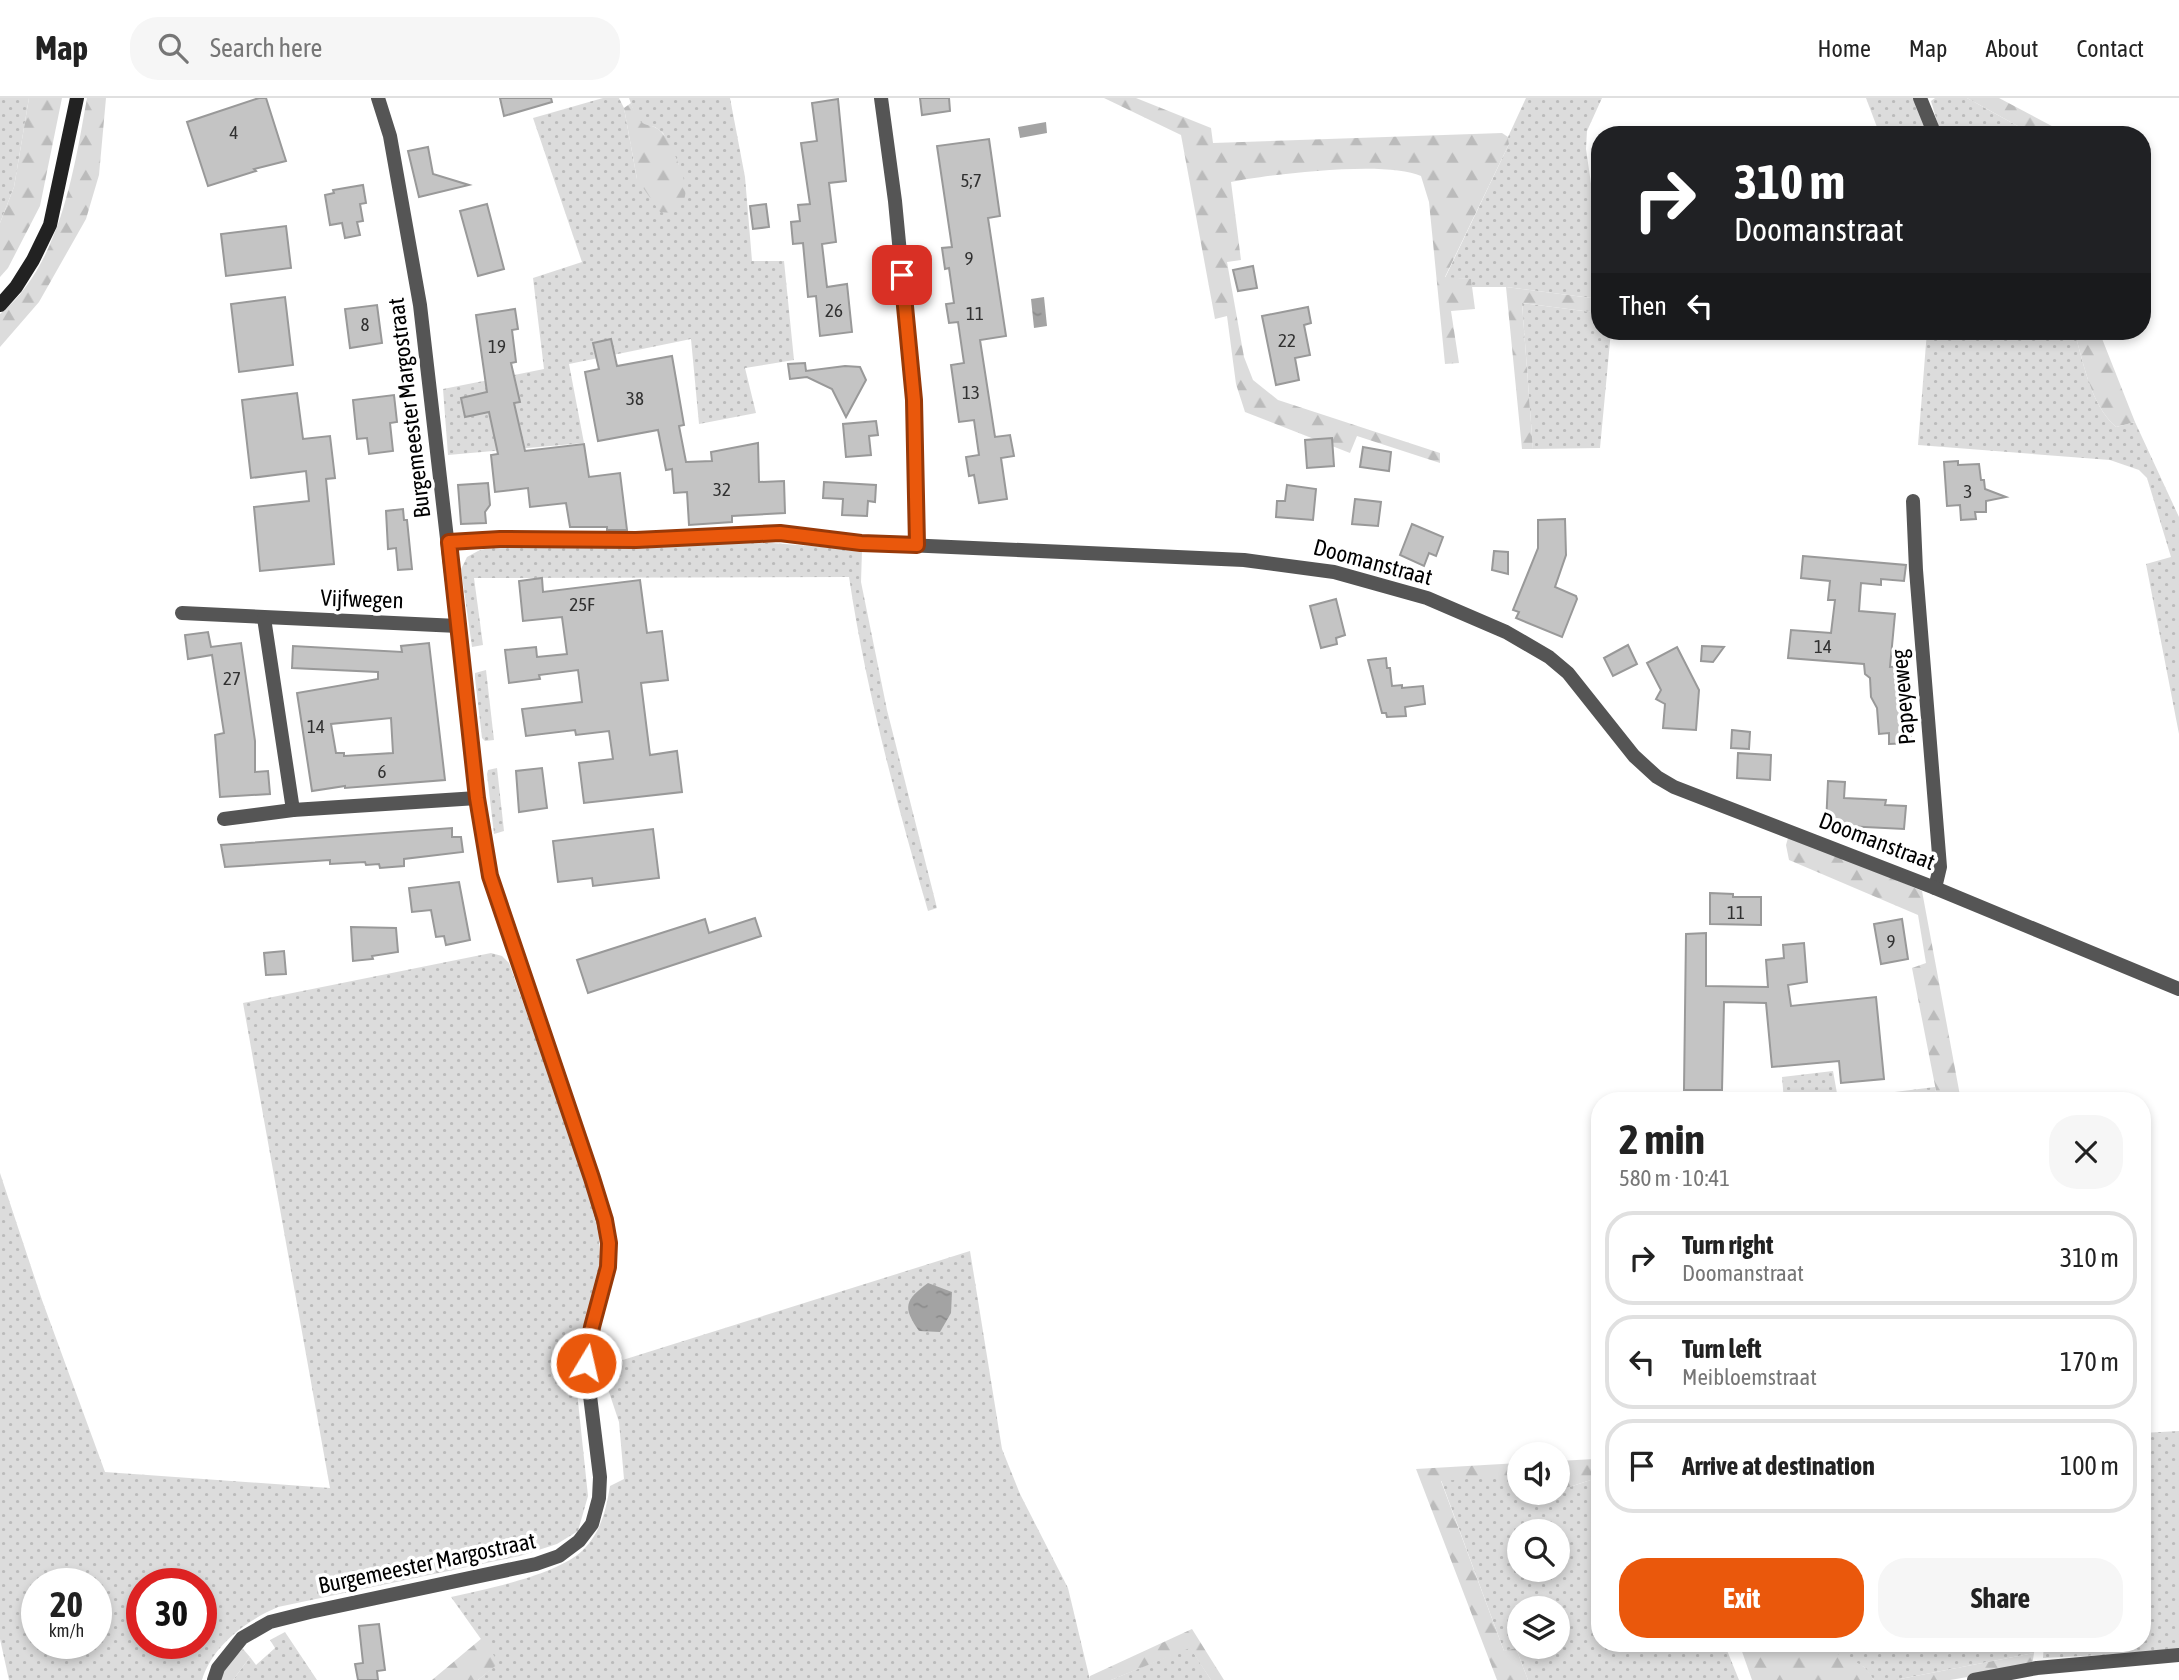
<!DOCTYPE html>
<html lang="en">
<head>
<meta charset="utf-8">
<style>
  :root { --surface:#fff; --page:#f6f6f6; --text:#222; --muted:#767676; --line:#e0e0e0; --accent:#ea580c }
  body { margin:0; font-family:"Asap Condensed",sans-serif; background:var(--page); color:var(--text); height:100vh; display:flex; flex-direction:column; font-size:26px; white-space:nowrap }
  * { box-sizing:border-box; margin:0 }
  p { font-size:23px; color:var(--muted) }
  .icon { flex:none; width:38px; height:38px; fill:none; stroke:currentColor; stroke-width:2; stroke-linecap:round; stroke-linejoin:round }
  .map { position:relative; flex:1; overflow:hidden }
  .details { position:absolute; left:1591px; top:994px; width:560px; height:560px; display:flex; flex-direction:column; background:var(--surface); border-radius:28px; box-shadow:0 4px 10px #0003 }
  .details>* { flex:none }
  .top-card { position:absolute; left:1591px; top:28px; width:560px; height:214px; border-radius:28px; box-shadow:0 4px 10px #0003; background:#202124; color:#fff; overflow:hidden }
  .buttons { position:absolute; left:1507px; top:1344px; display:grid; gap:14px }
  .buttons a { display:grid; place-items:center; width:63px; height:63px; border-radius:50%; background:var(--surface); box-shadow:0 4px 10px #0003; font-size:35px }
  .speed { position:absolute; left:21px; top:1470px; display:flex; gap:14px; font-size:35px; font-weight:700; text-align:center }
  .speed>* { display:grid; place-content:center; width:91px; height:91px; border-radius:50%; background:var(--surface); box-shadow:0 4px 10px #0003; line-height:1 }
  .speed small { font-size:18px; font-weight:400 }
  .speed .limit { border:10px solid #d22; background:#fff; color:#111 }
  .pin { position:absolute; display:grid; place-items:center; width:60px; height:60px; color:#fff; margin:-30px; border-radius:14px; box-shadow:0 4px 10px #0006 }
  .me { position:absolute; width:77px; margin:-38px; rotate:9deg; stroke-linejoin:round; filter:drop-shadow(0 0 5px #0008) }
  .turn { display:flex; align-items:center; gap:24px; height:147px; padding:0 28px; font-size:32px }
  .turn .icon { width:91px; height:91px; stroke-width:2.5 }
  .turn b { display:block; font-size:49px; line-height:60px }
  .then { display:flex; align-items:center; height:66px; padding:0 28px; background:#0003; gap:14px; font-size:26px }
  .round { display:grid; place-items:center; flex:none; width:74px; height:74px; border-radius:28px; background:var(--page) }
  .head { display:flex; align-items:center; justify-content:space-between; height:119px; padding:0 28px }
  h1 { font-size:42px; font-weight:700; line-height:52px }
  .primary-button { display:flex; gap:14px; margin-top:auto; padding:14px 28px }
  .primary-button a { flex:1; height:80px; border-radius:28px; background:var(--accent); color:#fff; font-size:28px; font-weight:700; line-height:80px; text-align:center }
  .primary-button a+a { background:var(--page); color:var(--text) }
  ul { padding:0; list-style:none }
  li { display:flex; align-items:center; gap:21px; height:94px; margin:0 14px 10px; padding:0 14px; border:4px solid var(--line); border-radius:28px }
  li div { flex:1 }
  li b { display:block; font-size:26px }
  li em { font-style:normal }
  header { display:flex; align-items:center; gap:42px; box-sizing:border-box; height:98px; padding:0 35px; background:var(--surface); border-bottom:2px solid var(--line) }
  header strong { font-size:33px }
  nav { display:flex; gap:38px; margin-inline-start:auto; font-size:24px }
  .search { width:490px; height:63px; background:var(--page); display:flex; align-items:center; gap:18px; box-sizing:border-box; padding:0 24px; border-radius:28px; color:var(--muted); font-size:26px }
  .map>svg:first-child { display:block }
</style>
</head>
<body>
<header>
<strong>Map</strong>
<div class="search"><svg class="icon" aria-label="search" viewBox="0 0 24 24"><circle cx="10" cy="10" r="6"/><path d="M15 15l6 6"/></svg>Search here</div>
<nav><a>Home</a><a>Map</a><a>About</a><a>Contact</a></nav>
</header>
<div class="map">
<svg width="2179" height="1582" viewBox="0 0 2179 1582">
  <defs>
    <pattern id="grass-dots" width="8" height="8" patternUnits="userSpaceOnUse" patternTransform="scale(1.75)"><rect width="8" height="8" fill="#dcdcdc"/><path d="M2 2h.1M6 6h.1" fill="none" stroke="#bbb" stroke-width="1.8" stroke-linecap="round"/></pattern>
    <pattern id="forest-firs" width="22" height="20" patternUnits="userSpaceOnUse" patternTransform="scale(1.75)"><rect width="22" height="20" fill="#dcdcdc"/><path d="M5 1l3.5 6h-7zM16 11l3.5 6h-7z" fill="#bbb"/></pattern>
    <pattern id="water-ripples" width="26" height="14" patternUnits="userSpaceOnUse" patternTransform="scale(1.75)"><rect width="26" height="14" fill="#a3a3a3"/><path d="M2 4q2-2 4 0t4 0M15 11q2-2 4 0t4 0" fill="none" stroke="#8b8b8b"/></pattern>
  </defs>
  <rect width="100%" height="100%" fill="#fff"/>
  <g fill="url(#grass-dots)" fill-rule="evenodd">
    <path d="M0,0H29L14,89L0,125Z"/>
    <path d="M603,0H619L624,10L637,81L679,67L663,35L655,29L643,27L636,20L629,0H730L745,79L752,163H784L794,262L745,270L756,315L699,326L691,241L569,266L584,345L448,357L443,291L544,271L533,180L582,164L533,20Z"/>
    <path d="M1526,0H1602L1587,33L1586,51L1599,141V201L1506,189H1472L1471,181L1445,180L1509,46L1508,39Z"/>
    <path d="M1866,0H1915L1930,37H1880Z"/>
    <path d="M1935,0H1967L2034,37H1941L1931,3Z"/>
    <path d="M1522,205L1599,215L1600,233H1611L1600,350L1533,351Z"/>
    <path d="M1927,233H2074C2084,265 2090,306 2116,329L2135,324L2179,419V636L2146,466L2171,459L2147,380L2139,372L2110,362L1918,347Z"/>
    <path d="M772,445L862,452L861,484L887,612L937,810L928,813C896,703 866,592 849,479L474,480L483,547L472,549L461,471L467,459L478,453L495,448Z"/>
    <path d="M486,572L494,642L485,643L482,640L475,580V575Z"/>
    <path d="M497,670L504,733L494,736L487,676L488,672Z"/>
    <path d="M491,855L502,858L509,865L598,1116L600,1168L582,1233L575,1275L588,1398L578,1433L557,1446L520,1458L278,1509C247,1522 212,1548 202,1582H9L0,1541V1075L42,1202L105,1374L330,1390L243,905ZM37,1486H96V1545H37ZM142,1486H201V1545H142Z"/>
    <path d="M1833,973L1838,1001L1935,989L1938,1003H1784L1782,979Z"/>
    <path d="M970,1153L1002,1351L1020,1396L1068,1490L1090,1582H478L498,1565L451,1499C486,1491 558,1477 583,1452C601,1434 606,1412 610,1388L624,1381L619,1324L607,1288L596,1290L594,1271Z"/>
    <path d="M2179,1333V1553L2043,1560L2044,1545H2142V1335Z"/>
    <path d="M1517,1376L1519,1377V1395H1558V1389L1563,1391L1597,1380L1600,1386V1545H1724L1739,1582H1528L1516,1550L1504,1553L1441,1382ZM1519,1433H1558V1472H1519ZM1519,1510H1558V1549H1519Z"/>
    <path d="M285,1534L317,1582H233L250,1559L256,1567L275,1550L270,1542Z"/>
    <path d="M1794,1545H2035L2034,1555L1895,1582H1874L1864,1569L1825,1553Z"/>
    <path d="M1190,1549L1211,1582H1111Z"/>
  </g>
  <g fill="url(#forest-firs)">
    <path d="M29,0H62L40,108L8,170L0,179V125L14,89Z"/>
    <path d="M87,0H106L99,77L86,121L39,204L0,249V216C60,167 74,73 87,0Z"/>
    <path d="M1104,0H1136L1211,30L1213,45L1502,35L1508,39L1509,46L1445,179L1471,181L1475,211L1451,213L1459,265L1445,266L1429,104L1421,78C1387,62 1272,76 1231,84L1241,162L1227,164L1244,259L1253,282L1278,302L1440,355V365L1357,338L1350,355L1245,314L1236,286L1227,218L1215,221L1181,37Z"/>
    <path d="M1967,0H1999L2063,34L2062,37H2034Z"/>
    <path d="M631,5C642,38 650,19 664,37C672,48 689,85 685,98C683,106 679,110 673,115L660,114L637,81L624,10Z"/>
    <path d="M1506,189L1599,201V215L1522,205L1533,351H1522Z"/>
    <path d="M2074,233H2099L2135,324L2116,329C2090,306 2084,265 2074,233Z"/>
    <path d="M1796,738L1922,793L1961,1003H1938L1912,870L1926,865L1918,817L1789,762L1786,747L1788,740Z"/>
    <path d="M1595,1361L1597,1380L1563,1391L1558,1389V1363Z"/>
    <path d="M1519,1365V1377L1441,1383L1504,1553L1516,1550L1528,1582H1497L1416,1371Z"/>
    <path d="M1192,1531L1224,1582H1211L1190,1550L1111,1582H1090V1578Z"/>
    <path d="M482,1540L499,1565L478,1582H432Z"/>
    <path d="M1739,1545H1760L1763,1552C1770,1549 1777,1546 1784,1545C1803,1544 1849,1557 1864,1569C1868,1572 1871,1578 1874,1582H1752Z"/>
    <path d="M243,1551L250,1559L233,1582H218L232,1561Z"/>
    <path d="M2034,1555L2032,1568L1950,1582H1895Z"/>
  </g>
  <g fill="url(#water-ripples)">
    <path d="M1046,24L1047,35L1020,40L1018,29Z"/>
    <path d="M1044,199L1047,228L1034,230L1031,201Z"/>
    <path d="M928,1185L952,1194L951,1215L940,1234L919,1233C902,1209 905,1202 928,1185Z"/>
  </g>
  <g fill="#c4c4c4" stroke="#999" stroke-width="2" fill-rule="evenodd">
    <path d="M259,0H266L286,63L254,71L256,73L208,88L187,24Z"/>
    <path d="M500,0H551L552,4L504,18Z"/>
    <path d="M920,0H949L950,13L922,17Z"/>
    <path d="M838,1L846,83L829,85L836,144L822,146L827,189L847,186L852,234L820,238L816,198L808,199L803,145L793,146L791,124L800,123L798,107L810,106L801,45L817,43L812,5Z"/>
    <path d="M989,41L1000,118L988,120L1006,238L980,242L995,339L1010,337L1014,358L1001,360L1007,401L979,405L974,377L969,378L966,359L979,357L974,322L959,324L951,267L964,265L958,224L949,225L946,206L954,205L949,170L945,171L942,150L952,149L937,48Z"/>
    <path d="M428,49L433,76L469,87L419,99L408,53Z"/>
    <path d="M363,87L366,105L360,106L363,123L357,124L360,137L345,140L342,125L330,127L325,97L334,95L333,92Z"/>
    <path d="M487,106L504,171L478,178L460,113Z"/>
    <path d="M766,106L769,129L753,131L750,108Z"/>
    <path d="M286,128L291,170L226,178L221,136Z"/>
    <path d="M1253,168L1257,190L1238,193L1233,172Z"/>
    <path d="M285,199L293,267L239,274L231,206Z"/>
    <path d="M377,207L382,245L350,250L345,211Z"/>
    <path d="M1308,209L1311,225L1304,227L1310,257L1295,260L1299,282L1276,287L1262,218Z"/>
    <path d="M515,211L518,231L512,232L516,264L511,265L520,304L514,305L525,353L584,346L589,379L620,375L627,432H607V429H570L566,405L530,409L528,390L495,394L491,357L498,356L489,314L465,319L461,300L487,294L476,217Z"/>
    <path d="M611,241L617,268L672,258L684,327L679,328L686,364L712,363L711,354L758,345L759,384L784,383L785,415L732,418V424L689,427L687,394L674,395L672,371L666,372L658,332L598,343L585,274L599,271L593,245Z"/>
    <path d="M805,265L806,273L845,268L860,269L866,282L846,319L832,291L807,279L790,281L788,266Z"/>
    <path d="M297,295L303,341L330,338L335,380L326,381L334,466L260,473L254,409L309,403L306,373L251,380L242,302Z"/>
    <path d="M394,297L397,324L390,325L393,353L369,356L367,340L357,341L353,302Z"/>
    <path d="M876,323L878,337L869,338L871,357L846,359L843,326Z"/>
    <path d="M1332,340L1334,368L1307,370L1305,342Z"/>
    <path d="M1363,349L1391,354L1389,373L1360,369Z"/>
    <path d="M1958,363V367L1979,366L1981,382H1984L1985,391L2006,399L1986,403V414H1975L1976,421L1961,422L1960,407L1947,408L1944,364Z"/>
    <path d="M824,384L876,387L875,404L868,403L867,418L842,417L843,401L823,400Z"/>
    <path d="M488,385L490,407L485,414L486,425L461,426L458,387Z"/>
    <path d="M1287,387L1316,391L1313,422L1276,419L1277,403H1285Z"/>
    <path d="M1355,401L1381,404L1378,428L1352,426Z"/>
    <path d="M403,411L404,422H407L412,471L398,472L396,450L388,451L386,413Z"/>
    <path d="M1565,421L1566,457L1555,489L1576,498L1577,501L1562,539L1516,520L1519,514L1513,512L1538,450V422Z"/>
    <path d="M1412,426L1443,439L1436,458L1429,455L1424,468L1400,457Z"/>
    <path d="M1494,453L1508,454V476L1492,472Z"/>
    <path d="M1803,458L1906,467L1904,483L1881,481V487L1861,485L1859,513L1895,516L1890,569L1901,568V577H1907L1911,645L1889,646V635L1879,636L1877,610L1871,599L1870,580L1865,576L1864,566L1788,560L1791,532L1831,535L1835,502H1828L1830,483L1801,480Z"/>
    <path d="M542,480L543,494L640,482L647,535L662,533L668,582L641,585L650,657L677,653L682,694L584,705L579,665L613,661L609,633L576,637L575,632L526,638L522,611L582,604L578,572L539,577L540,581L509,585L505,552L536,549L537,559L567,556L562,519L523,523L519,483Z"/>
    <path d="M1336,501L1345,537L1336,540L1337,546L1321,550L1310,508Z"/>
    <path d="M208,534L211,549L241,545L255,643V674L268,673L270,696L220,699L215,637L224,635L212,557L188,561L185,537Z"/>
    <path d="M429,545L445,682L345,690V688L312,693L297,595L378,581V574L292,570L293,548L402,554L401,548ZM391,620L393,655L344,658V655H336L331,626Z"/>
    <path d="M1628,547L1637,566L1613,578L1604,560Z"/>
    <path d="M1702,548L1724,549L1713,564L1701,563Z"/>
    <path d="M1677,549L1699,592L1696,632L1663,630L1665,606L1656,601L1661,592L1647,565Z"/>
    <path d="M1386,560L1387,570H1390L1392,588L1402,587V590L1423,588L1425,606L1405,609L1406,618L1387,619L1386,615H1382L1368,562Z"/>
    <path d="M1732,632L1750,634L1749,651L1731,650Z"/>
    <path d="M1738,655L1771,657L1770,682L1737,680Z"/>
    <path d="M542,670L547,710L519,714L516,673Z"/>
    <path d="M1828,683L1845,684L1844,700L1886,702L1885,707L1906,708L1904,731L1826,727Z"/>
    <path d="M452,730V739H461L463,754L404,761V768L380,770L379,766L366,767L365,764L330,766V762L225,769L221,747Z"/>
    <path d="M653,731L659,780L593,788L592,780L558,784L553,743Z"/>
    <path d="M459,784L470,842L446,847L444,838L436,839L431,812L412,814L409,790Z"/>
    <path d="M1710,795L1733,796V799H1761V827L1710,826Z"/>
    <path d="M755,820L761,838L588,895L577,862L705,821L709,835Z"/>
    <path d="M1902,821L1908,861L1881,866L1874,826Z"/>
    <path d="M351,829L396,830L398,854L372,858L373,861L353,863Z"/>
    <path d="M1706,835V888L1768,889L1766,862L1784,860L1783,847L1804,845L1807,884L1788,887L1791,908L1876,899L1884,981L1841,985L1839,963L1772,969L1766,905L1724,904L1722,992H1684L1686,836Z"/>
    <path d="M284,853L286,876L266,877L264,855Z"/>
    <path d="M379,1526L385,1572L377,1573L378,1582H358L355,1566L363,1565L359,1528Z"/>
  </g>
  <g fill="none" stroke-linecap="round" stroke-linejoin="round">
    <g stroke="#555" stroke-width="14">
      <path d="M881,0L895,103L914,302L917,447"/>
      <path d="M1920,0L1935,37"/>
      <path d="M1913,403L1916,472L1940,769L1935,790"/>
      <path d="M449,444L500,441L636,442L780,435L861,445L1244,462L1334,474L1427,500L1506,534L1549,559L1568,575L1634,658L1657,679L1674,689L1935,790L2179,891"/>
      <path d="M182,515L458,528"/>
      <path d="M264,520L293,712"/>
      <path d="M224,721L293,712L477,700"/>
      <path d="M214,1582L218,1570L242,1540L270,1524L310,1514L536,1466L559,1458L579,1443L592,1426L599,1400L600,1379L586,1265L592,1229L608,1169L609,1145L592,1080L490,778L477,700L420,207L390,38L378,0"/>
      <path d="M1974,1582L2037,1570L2179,1557"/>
    </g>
    <path stroke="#222" stroke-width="14" d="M0,207L16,189L33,162L50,127L77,0"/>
  </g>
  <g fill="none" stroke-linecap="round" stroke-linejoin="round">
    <defs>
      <path id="route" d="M586,1265L592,1229L608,1169L609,1145L605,1122L592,1080L490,778L477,700L449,444L500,441L636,442L780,435L861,445L917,447L914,302L902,177"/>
    </defs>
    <use href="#route" stroke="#983908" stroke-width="18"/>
    <use href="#route" stroke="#ea580c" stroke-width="12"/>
  </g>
  <g text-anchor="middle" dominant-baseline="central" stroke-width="7" stroke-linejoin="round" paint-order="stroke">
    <g font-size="19" fill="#313131">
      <text x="234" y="34">4</text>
      <text x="971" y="82">5;7</text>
      <text x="969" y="160">9</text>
      <text x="834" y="212">26</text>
      <text x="975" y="215">11</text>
      <text x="365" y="226">8</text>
      <text x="1287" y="242">22</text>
      <text x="497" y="248">19</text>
      <text x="971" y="294">13</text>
      <text x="635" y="300">38</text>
      <text x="722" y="391">32</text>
      <text x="1968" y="393">3</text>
      <text x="582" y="506">25F</text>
      <text x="1823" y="548">14</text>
      <text x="232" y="580">27</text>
      <text x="316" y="628">14</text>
      <text x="382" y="673">6</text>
      <text x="1736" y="814">11</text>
      <text x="1891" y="843">9</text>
    </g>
    <g font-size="23" fill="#000" stroke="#fff">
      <text transform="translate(409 310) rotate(-97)">Burgemeester Margostraat</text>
      <text transform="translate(1373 464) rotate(15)">Doomanstraat</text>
      <text transform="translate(362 501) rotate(2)">Vijfwegen</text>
      <text transform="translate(1903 599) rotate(-95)">Papeyeweg</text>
      <text transform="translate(1877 743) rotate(21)">Doomanstraat</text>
      <text transform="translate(427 1465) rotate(-12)">Burgemeester Margostraat</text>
    </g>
  </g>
</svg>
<div class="buttons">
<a><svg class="icon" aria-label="sound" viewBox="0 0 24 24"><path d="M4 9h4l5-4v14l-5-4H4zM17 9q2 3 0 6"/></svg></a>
<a><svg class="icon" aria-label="search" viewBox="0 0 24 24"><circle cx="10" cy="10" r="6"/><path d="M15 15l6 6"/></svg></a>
<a><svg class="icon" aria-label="layers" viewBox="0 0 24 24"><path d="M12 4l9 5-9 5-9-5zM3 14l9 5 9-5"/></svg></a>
</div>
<div class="speed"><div>20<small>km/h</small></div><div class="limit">30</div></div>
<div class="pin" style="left:902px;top:177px;background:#d93025"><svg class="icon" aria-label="arrive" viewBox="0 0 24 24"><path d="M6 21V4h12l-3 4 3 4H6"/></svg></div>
<svg class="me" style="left:586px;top:1265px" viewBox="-20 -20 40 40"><circle r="17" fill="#ea580c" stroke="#fff" stroke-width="3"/><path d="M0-11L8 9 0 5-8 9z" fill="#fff"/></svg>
<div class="top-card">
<div class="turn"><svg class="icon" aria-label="right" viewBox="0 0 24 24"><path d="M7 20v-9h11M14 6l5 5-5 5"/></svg><div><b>310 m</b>Doomanstraat</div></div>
<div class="then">Then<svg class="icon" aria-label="left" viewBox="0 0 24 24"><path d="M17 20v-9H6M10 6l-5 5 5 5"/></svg></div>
</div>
<section class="details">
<div class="head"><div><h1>2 min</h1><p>580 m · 10:41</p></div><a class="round"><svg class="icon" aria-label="close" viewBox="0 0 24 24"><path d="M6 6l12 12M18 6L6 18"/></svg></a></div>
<ul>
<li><svg class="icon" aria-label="right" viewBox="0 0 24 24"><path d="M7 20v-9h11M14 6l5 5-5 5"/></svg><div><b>Turn right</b><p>Doomanstraat</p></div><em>310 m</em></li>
<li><svg class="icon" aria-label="left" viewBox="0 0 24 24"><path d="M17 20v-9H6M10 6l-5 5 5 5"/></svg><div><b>Turn left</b><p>Meibloemstraat</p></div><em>170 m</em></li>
<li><svg class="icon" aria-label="arrive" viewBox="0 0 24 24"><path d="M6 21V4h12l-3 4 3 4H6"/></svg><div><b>Arrive at destination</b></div><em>100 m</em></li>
</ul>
<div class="primary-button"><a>Exit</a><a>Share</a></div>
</section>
</div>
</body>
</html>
